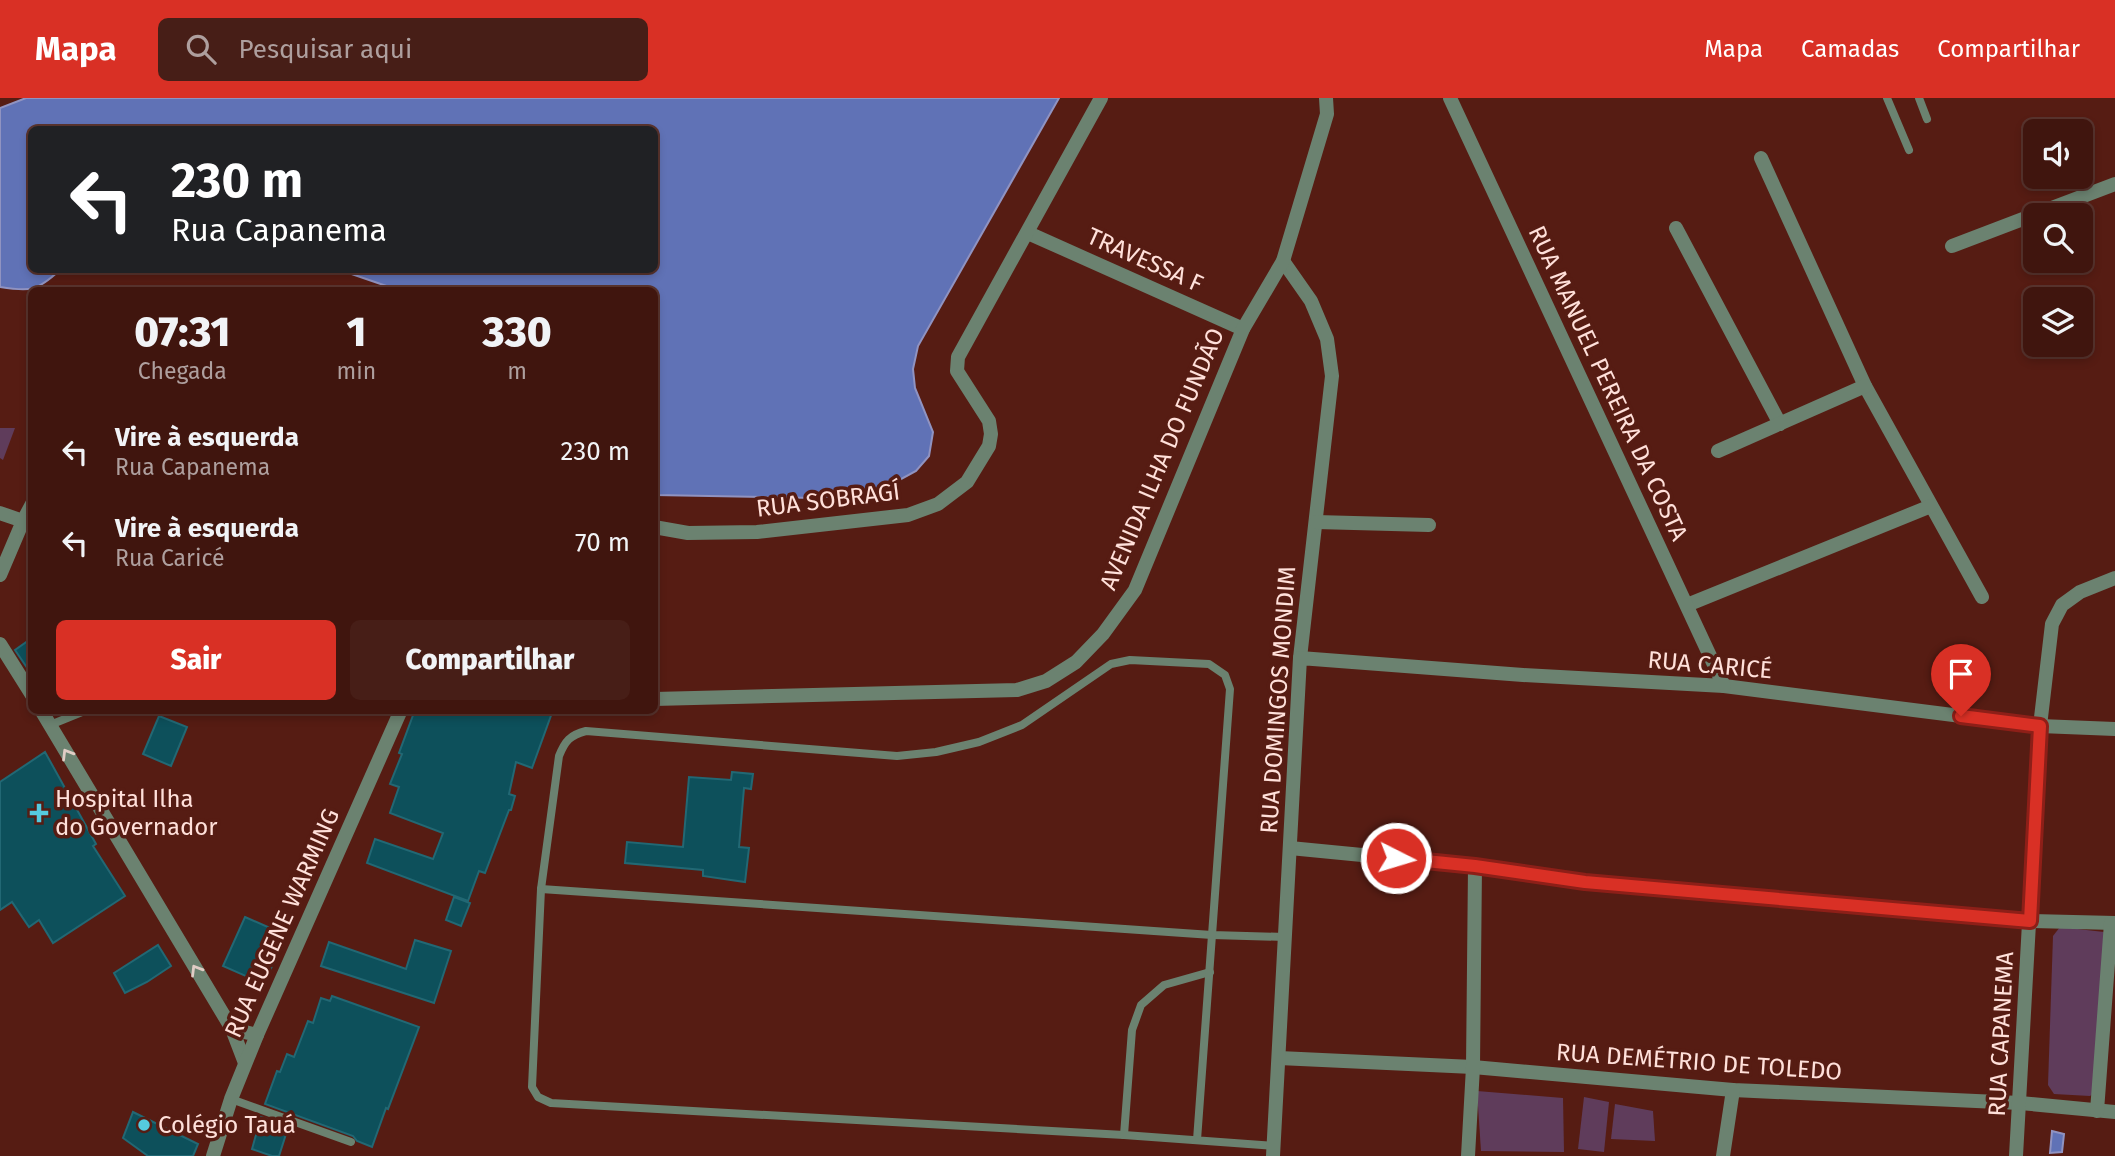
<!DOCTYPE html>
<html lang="pt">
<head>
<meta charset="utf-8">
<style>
  :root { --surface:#40150e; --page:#471e17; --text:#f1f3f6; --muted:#ae9f9e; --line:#59342e; --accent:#d93025 }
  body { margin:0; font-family:"Fira Sans",sans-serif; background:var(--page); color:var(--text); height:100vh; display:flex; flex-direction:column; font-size:26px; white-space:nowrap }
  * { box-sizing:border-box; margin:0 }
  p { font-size:23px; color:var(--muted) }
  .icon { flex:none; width:38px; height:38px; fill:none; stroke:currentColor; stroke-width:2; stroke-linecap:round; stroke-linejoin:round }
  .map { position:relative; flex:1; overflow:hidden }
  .side { position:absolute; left:28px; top:189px; width:630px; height:427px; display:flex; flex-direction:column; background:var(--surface); border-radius:10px; box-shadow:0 4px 10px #0003,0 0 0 2px var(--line) }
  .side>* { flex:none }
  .hud { position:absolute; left:28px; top:28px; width:630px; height:147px; border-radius:10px; box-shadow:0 4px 10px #0003,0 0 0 2px var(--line); background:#202124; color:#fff; overflow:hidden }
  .fabs { position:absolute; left:2023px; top:21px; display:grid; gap:14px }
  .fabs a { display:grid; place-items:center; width:70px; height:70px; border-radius:10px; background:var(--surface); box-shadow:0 4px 10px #0003,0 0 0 2px var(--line); font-size:35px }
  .pin { position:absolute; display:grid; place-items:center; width:60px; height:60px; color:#fff; margin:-72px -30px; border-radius:50% 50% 50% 0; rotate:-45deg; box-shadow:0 0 7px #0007 }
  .pin .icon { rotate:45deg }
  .me { position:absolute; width:77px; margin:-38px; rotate:95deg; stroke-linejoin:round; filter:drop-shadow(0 0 5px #0008) }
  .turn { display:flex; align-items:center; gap:24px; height:147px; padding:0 28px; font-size:32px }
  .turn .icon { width:91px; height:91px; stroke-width:2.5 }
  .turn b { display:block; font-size:49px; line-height:60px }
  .eta { display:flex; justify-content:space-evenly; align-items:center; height:119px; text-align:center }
  .eta b { font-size:42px; font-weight:800; line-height:49px }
  .primary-button { display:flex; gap:14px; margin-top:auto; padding:14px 28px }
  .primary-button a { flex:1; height:80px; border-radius:10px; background:var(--accent); color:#fff; font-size:28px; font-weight:800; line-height:80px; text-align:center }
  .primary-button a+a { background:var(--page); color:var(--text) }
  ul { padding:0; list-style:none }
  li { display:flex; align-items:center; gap:21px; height:91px; padding:0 28px }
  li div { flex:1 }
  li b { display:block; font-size:26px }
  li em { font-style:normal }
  header { display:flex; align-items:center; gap:42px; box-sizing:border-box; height:98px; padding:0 35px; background:var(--accent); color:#fff }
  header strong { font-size:33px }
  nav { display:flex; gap:38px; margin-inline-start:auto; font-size:24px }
  .search { width:490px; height:63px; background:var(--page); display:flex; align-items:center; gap:18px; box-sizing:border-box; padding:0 24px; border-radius:10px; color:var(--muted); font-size:26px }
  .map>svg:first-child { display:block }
</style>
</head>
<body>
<header>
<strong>Mapa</strong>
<div class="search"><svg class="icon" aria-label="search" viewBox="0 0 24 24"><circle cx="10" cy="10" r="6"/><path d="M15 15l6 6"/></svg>Pesquisar aqui</div>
<nav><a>Mapa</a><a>Camadas</a><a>Compartilhar</a></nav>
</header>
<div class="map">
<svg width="2115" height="1058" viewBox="0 0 2115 1058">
  <rect width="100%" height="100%" fill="#561c13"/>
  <g fill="#5f3c5b">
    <path d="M0,330H15L3,362L0,360Z"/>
    <path d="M2060,829L2104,834L2098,992L2090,998L2054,996L2048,987L2053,838Z"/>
    <path d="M1477,993L1563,1000L1564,1054L1481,1053Z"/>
    <path d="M1584,999L1609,1004L1604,1054L1578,1051Z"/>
    <path d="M1615,1006L1653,1013L1655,1043L1611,1041Z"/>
  </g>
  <g fill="#6072b6" stroke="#9093c1" stroke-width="2">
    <path d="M26,0H1059L918,248L913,271L915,290L933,334L929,358L916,373L881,392L815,400L655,397L654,192H398L340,172H654V32H32V172H60C37,193 31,194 0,189V10Z"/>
    <path d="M2052,1033L2064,1036L2062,1054L2050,1055Z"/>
  </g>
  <g fill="#0d505b" stroke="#226874" stroke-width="2">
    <path d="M32,540V577L15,552Z"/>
    <path d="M415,612H553L532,670L516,664L509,696L515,698L511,712H509L485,775L479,773L468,803L367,765L375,741L433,761L443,735L390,715L399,689L390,686L402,656L399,655Z"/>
    <path d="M159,618L187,629L171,668L143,656Z"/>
    <path d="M45,654L96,746L93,748L125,798L53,845L39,822L29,829L12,804L0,812V684Z"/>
    <path d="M732,674L753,676L751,691L744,690L739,749L749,750L745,784L703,778V772L625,765L627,744L683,749L689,679L731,682Z"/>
    <path d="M454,799L470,805L461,828L446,822Z"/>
    <path d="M245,819L286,837L264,886L223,868Z"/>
    <path d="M415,842L451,853L434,905L321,868L329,844L406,871Z"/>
    <path d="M158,847L171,868L147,884L125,895L114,875Z"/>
    <path d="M332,898L419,929L388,1011L386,1010L372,1049L357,1043L353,1038L265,1006L277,973L280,974L287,956L294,959L308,923L313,925L321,900L330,903Z"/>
    <path d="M133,1014L198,1046L193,1058H148L123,1040Z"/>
    <path d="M261,1019L292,1030L290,1034L287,1033L279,1058H272L252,1051Z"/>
  </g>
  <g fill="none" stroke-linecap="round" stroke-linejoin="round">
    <g stroke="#6b8270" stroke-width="8">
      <path d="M1887,0L1909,52"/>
      <path d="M1919,0L1927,21"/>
      <path d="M50,627L87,612"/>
      <path d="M541,791L1212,837L1285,839"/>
      <path d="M231,1001L351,1044"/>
      <path d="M1124,1037L1132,932L1141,907L1164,887L1210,874"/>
      <path d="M1197,1042L1230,591L1225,577L1209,566L1130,562L1111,566L1022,627L979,644L936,654L897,658L586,633C570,637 565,643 559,658L541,791L532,989L538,999L551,1005L1124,1037L1274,1048"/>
    </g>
    <g stroke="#6b8270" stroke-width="14">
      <path d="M1761,60L1865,288L1982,499"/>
      <path d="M1676,130L1780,326"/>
      <path d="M1028,135L1243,231"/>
      <path d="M1952,148L2115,86"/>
      <path d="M1283,163L1311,203L1327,241L1332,278L1300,560"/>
      <path d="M1718,353L1865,288"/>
      <path d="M32,406L23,423L32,426"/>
      <path d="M1316,424L1429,427"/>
      <path d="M654,429L688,435L757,434L908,417L938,406L967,384L989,348L991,336L989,323L957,273L958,259L1101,0"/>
      <path d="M1687,507L1931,408"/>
      <path d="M1724,588L2040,628L2115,631"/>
      <path d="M654,601L1017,592L1046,583L1076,564L1103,536L1135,492L1243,231L1283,163L1327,16L1326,0"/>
      <path d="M1290,750L1475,768L1585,784L2030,823L2115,825"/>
      <path d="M257,937L401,612"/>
      <path d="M1279,960L1473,969L1733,992L2020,1005L2115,1014"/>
      <path d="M2097,1013L2111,825"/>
      <path d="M1468,1058L1473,969L1475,768"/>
      <path d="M1723,1058L1733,992"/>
      <path d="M2016,1058L2040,628L2052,526L2062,507L2080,494L2115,480"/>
    </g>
    <g stroke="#6b8270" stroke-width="14">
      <path d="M0,415L23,423L0,477"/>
      <path d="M0,546L32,597"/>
      <path d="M41,612L232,931L245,965"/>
      <path d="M213,1058L231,1001L257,937L232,931"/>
      <path d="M1273,1058L1300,560L1523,577L1724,588L1450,0"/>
    </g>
  </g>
  <defs><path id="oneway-chevron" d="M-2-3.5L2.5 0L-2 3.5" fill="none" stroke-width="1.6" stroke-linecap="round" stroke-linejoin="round" transform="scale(1.75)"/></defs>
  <g stroke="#e1cdc5">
    <use href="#oneway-chevron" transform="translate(67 656) rotate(-121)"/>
    <use href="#oneway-chevron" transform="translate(196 872) rotate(-121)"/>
  </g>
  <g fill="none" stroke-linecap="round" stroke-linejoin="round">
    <defs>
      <path id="route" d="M1396,760L1475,768L1585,784L2030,823L2040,628L1961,618"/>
    </defs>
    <use href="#route" stroke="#8d1f18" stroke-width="18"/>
    <use href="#route" stroke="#d93025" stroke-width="12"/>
  </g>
  <g fill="#55cadf" stroke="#561c13" stroke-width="2.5">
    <path d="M35.5 704.5h7v7h7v7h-7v7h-7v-7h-7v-7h7z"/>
    <circle cx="144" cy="1027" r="7"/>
  </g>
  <g text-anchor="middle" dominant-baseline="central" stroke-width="7" stroke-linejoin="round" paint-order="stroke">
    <g font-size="24" fill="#ffe0da" stroke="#561c13">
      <text transform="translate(1145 162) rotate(24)">TRAVESSA F</text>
      <text transform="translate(1608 285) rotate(65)">RUA MANUEL PEREIRA DA COSTA</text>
      <text transform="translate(1162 361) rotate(-67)">AVENIDA ILHA DO FUNDÃO</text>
      <text transform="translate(828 402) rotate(-7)">RUA SOBRAGÍ</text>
      <text transform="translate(1710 567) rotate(5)">RUA CARICÉ</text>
      <text transform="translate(1278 602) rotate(-86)">RUA DOMINGOS MONDIM</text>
      <text transform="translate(282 825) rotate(-66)">RUA EUGENE WARMING</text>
      <text transform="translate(2001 936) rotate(-87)">RUA CAPANEMA</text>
      <text transform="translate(1699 964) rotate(4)">RUA DEMÉTRIO DE TOLEDO</text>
    </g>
    <g font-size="24" fill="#ffe0da" stroke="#561c13" text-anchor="start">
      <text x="55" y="701">Hospital Ilha<tspan x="55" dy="28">do Governador</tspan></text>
      <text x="158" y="1027">Colégio Tauá</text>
    </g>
  </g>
</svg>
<div class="fabs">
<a><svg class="icon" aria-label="sound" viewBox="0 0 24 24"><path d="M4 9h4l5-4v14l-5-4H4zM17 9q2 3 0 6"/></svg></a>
<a><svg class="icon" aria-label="search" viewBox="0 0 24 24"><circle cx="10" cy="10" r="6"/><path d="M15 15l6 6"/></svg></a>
<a><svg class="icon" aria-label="layers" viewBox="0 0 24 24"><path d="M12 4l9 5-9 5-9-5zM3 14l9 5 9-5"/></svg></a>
</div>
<div class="pin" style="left:1961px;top:618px;background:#d93025"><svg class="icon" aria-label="arrive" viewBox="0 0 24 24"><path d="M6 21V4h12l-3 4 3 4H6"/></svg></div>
<svg class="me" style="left:1396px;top:760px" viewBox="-20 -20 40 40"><circle r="17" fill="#d93025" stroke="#fff" stroke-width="3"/><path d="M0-11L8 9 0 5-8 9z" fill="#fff"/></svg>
<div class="hud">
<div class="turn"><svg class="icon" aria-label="left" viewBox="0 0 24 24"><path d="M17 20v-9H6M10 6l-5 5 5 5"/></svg><div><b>230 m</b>Rua Capanema</div></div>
</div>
<section class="side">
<div class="eta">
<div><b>07:31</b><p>Chegada</p></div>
<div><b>1</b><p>min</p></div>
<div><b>330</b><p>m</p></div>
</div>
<ul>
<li><svg class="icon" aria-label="left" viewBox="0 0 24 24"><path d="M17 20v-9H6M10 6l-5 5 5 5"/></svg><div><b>Vire à esquerda</b><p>Rua Capanema</p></div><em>230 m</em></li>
<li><svg class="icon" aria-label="left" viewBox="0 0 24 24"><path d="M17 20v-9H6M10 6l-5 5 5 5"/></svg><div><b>Vire à esquerda</b><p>Rua Caricé</p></div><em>70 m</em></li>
</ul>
<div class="primary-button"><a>Sair</a><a>Compartilhar</a></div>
</section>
</div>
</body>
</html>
